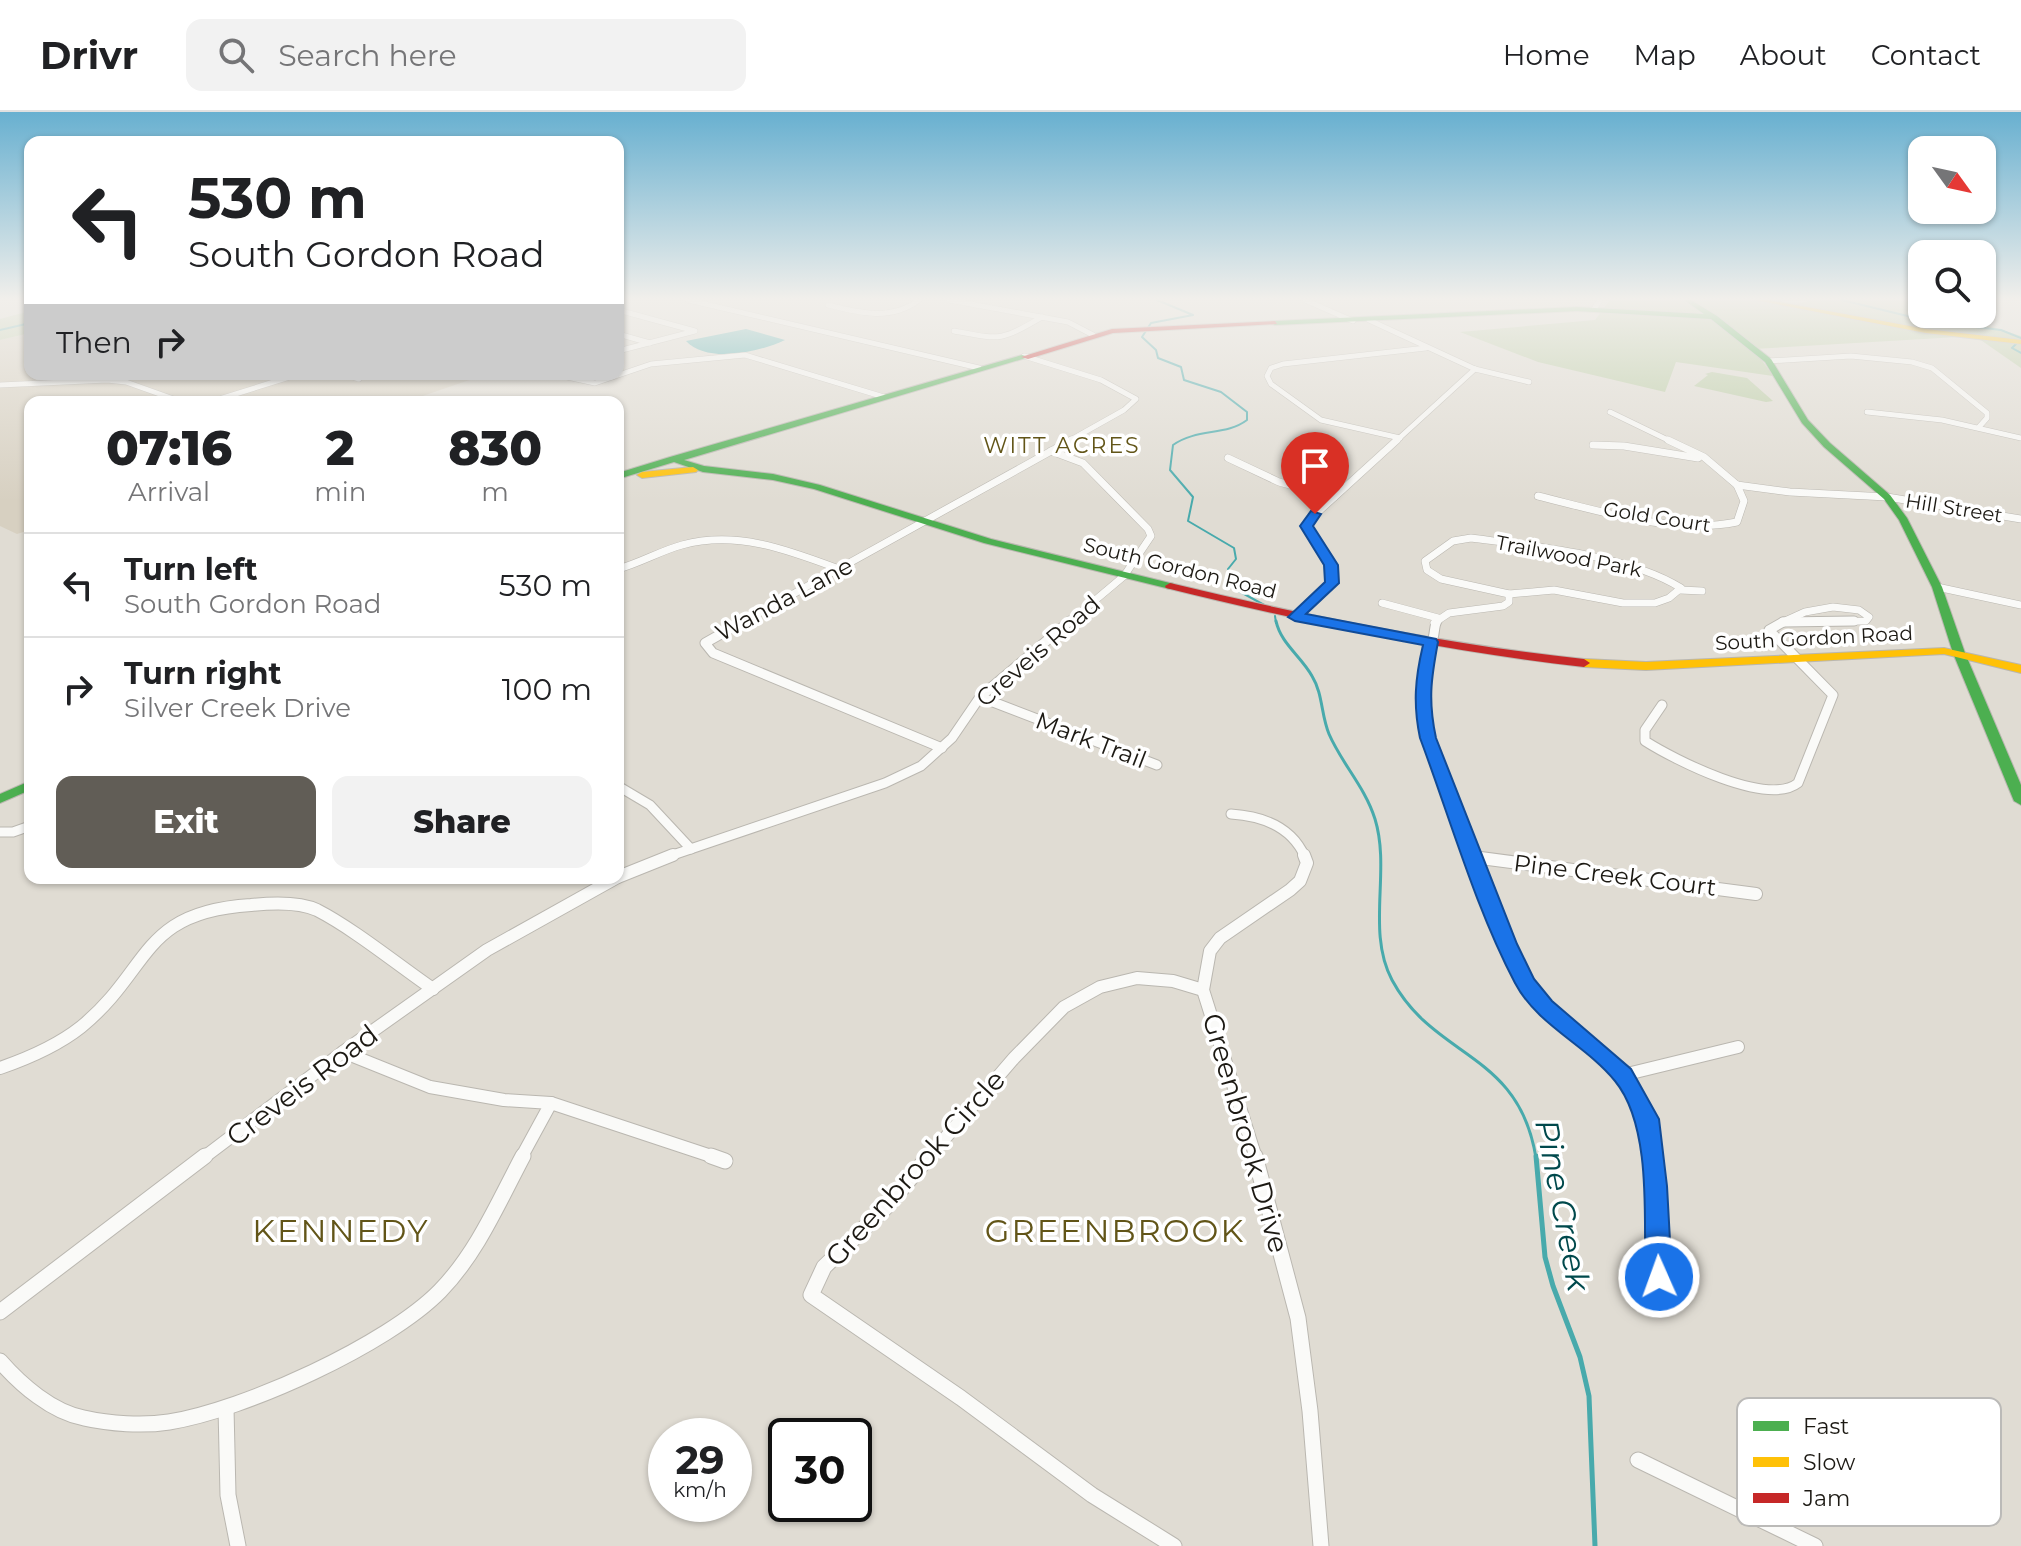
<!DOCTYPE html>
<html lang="en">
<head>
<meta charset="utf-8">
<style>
  :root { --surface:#fff; --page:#f2f2f2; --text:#202124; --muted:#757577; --line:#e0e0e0; --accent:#615d56 }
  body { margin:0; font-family:Montserrat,sans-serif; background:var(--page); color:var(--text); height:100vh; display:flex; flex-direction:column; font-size:30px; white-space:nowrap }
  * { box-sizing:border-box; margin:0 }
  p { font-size:26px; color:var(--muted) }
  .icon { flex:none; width:44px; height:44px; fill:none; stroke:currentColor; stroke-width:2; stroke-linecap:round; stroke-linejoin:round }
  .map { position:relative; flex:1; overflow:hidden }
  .panel { position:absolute; left:24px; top:284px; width:600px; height:488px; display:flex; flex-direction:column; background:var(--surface); border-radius:16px; box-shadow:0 2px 6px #0004 }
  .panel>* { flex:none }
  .banner { position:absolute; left:24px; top:24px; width:600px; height:244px; border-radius:16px; box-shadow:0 2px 6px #0004; background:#fff; color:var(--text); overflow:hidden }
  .needle { width:52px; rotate:123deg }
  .tools { position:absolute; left:1908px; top:24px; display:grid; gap:16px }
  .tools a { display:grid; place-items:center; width:88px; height:88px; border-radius:16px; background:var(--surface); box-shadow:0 2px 6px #0004; font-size:40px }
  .speed { position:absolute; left:648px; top:1306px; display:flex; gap:16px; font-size:40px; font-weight:700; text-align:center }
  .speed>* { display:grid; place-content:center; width:104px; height:104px; border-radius:50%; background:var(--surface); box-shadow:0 2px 6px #0004; line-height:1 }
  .speed small { font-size:20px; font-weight:400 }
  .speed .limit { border:4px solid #111; border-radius:12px; background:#fff; color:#111 }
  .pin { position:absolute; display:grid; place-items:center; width:68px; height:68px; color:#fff; margin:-82px -34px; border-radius:50% 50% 50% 0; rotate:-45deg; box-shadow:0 0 8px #0007 }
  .pin .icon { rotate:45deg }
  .me { position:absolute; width:88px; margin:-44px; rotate:358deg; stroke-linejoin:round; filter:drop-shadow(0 0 6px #0008) }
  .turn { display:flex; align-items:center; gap:28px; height:168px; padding:0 32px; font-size:36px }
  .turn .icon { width:104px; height:104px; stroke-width:2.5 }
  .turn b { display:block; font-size:56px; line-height:68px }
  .then { display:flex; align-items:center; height:76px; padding:0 32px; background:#0003; gap:16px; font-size:30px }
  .eta { display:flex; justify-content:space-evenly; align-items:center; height:136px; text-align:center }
  .eta b { font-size:48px; font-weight:800; line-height:56px }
  .cta { display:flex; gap:16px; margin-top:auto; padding:16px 32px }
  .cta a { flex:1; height:92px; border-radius:16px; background:var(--accent); color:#fff; font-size:32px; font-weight:800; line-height:92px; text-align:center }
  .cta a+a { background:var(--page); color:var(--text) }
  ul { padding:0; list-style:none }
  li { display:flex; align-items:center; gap:24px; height:104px; padding:0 32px; border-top:2px solid var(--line) }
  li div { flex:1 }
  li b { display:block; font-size:30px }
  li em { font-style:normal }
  header { display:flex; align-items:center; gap:48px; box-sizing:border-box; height:112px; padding:0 40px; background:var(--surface); border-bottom:2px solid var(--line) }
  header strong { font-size:38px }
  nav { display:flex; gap:44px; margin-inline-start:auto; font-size:28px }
  .search { width:560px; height:72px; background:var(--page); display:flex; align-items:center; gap:20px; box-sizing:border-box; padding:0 28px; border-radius:16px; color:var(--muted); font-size:30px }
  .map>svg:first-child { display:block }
</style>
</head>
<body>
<header>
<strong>Drivr</strong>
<div class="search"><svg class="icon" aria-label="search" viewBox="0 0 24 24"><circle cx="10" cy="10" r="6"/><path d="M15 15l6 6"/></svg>Search here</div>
<nav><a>Home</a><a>Map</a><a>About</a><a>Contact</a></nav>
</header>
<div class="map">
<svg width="2021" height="1434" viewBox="0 0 2021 1434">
  <rect width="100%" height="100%" fill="#e0dcd3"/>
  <path fill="#d7d0c1" d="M30,221V262H487L405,290H30V418L17,422L0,414V228Z"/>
  <g fill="#bacca4">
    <path d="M1610,188H1754L1786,194L1814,188H1908L1922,193V202H1951L2021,224V256L1975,224L1754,237L1773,264L1676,250L1665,280L1538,250L1460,220L1595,208Z"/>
    <path d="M30,199V221L0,228V207Z"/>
    <path d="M1712,260L1747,266L1773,289L1766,290L1694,274L1708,263L1705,262Z"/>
  </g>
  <path fill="#48aaac" d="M746,217L785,228C760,240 707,252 686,229Z"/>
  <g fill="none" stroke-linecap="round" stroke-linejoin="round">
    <g stroke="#48aaac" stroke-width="2">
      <path d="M1157,188L1193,203L1151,211L1142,225L1156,238L1158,246L1181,255L1184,268L1221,280L1247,300V308C1226,324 1197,316 1173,333L1170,358L1193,385L1188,409L1234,436L1236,447L1228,457L1235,477L1266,494"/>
      <path d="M1842,188L1932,210L2001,218L2021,226"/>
      <path d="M0,218L30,211"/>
      <path d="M2018,230L2012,236L2021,241"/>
      <path d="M1275,504L1276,511"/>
    </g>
    <path stroke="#48aaac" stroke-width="3" d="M1276,509C1281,532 1301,544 1312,564C1323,582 1321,603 1329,622C1342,652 1365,675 1375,707C1391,759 1366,819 1392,868C1435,948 1519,939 1536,1046"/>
    <path stroke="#48aaac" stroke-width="5" d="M1536,1044L1545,1145L1553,1174L1580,1245L1589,1284L1595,1434"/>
    <defs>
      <g id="street-far4">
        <path d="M688,188L979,256"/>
        <path d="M949,188L1068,210L1093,223"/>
        <path d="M1305,188L1353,209"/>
        <path d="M828,193C860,201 891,209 919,188"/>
        <path d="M1594,197L1600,188"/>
        <path d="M618,198L695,219L618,239"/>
        <path d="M1369,208L1475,257L1529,270"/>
        <path d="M954,219C1002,228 1000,229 1042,205"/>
        <path d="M618,222L650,231"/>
        <path d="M1024,244L1101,268L1136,287L1124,298L1067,330"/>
        <path d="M1768,249L1851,244L1912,250L1932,256L1987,301V306L1979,315"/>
        <path d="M343,262L359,267"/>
        <path d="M553,262L595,271L651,252L745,243L884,285"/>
        <path d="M0,273L107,268L126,270L182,290"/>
        <path d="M210,290L299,262"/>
        <path d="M468,290L484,287L500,290"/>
        <path d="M1610,300L1672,330"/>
        <path d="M1867,300L1942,308L2021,326"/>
        <path d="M1400,326L1321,308L1271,272L1267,264L1271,256L1283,252L1426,236"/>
        <path d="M1395,330L1475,257"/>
      </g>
      <g id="street-far3">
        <path d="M1668,328L1704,345L1737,373L1790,380L1887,385L2021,407"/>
        <path d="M1593,333L1624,334L1698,346"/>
        <path d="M1051,339L1083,351L1148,417L1151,424L1124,464L1068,511"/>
        <path d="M1228,346L1279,370L1334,385"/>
        <path d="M1538,384C1600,399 1673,423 1737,410L1744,389L1737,373"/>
        <path d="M1471,426C1532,434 1629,443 1681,476L1669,486L1655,491H1623L1554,478L1509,482L1441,467L1427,458L1425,449L1453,429Z"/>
        <path d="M618,457C640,451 660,439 682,433C737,418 788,438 839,457"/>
        <path d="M1937,475L2021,493"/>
        <path d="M1680,478L1702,479"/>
        <path d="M1382,491L1438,506"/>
        <path d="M1833,495L1859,498L1869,505L1866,509L1783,510L1805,500Z"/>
        <path d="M1295,505L1332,471L1331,453L1306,414L1307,410L1397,328"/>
        <path d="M741,511L1071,328"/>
        <path d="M1434,511L1449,501L1503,494L1509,490V482"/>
      </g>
      <g id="street-far2">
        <path d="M744,509L705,531L713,541L942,636"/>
        <path d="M1437,509C1434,514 1435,520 1433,526C1404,603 1446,673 1474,745"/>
        <path d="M1783,510L1854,509"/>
        <path d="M980,585L1157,653"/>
        <path d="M1662,593L1645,618V629C1675,648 1767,695 1798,671L1833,583L1769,518L1783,510"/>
        <path d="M618,674L650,693L691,737"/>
        <path d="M1231,702C1262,704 1292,715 1305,745"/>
        <path d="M0,720H13L30,714"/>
        <path d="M667,745L885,671L921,654L952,626L980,585L1070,509"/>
      </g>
      <g id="street-far1">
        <path d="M1473,743L1525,871L1545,895L1623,963L1648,1007L1652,1046"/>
        <path d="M1473,745L1756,782"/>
        <path d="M618,765L673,743"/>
        <path d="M343,940L430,975L504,988L551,991L717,1046"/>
        <path d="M0,956C29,946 57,934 81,915C152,857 139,800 251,793C270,791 300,790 317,798C354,817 398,853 433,877"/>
        <path d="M1623,963L1738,935"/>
        <path d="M203,1046L343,940L487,838L616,766"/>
        <path d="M521,1046L551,991"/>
        <path d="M928,1046L1014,946L1064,895L1100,875L1137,866L1173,869L1203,878"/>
        <path d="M1256,1046L1203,878L1210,839L1220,826L1290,778L1300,769L1307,751L1304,743"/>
      </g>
      <g id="street">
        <path d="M711,1044L725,1049"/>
        <path d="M929,1044L887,1094L824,1155L811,1183L961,1286L1092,1383L1174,1434"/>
        <path d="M1255,1044L1298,1206L1310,1299L1321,1434"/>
        <path d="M1652,1044L1659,1165"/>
        <path d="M0,1200L205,1044"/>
        <path d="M0,1249C21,1273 52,1300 84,1306C110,1312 143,1314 169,1310C244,1298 387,1233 440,1179C477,1141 498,1091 523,1044"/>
        <path d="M226,1296L228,1383L238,1434"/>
        <path d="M1638,1348L1815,1434"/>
      </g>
      <g id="fast">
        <path d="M1684,188H1691L1717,204L1771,247L1808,308L1830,331L1890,383L1907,406L1942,475L1965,541L2021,673V693L2014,689L1953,541L1932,475L1899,408L1884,387L1824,335L1802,311L1765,250L1711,207L1577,199L1275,213L1271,211L1275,209L1577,195L1704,202Z"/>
        <path d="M1022,243L1029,245L684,348L704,354L773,362L820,373L991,427L1174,472V476L1170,477L984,431L814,377L773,368L703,360L674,350L618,367V361L670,345Z"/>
        <path d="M30,669V678L0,691V682Z"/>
      </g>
      <g id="slow">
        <path d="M1755,188H1768L1926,217L2021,228V232L1926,221Z"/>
        <path d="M693,355L698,358L696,360L642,366L637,363L642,360Z"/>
        <path d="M1944,536L2021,553V561L1944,542L1646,558L1584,555L1578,551L1584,547L1646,550Z"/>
      </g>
      <g id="jam">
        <path d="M1275,209L1277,212L1113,221L1028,247L1021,245L1112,217Z"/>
        <path d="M1170,471C1306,504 1445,532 1584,547L1590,551L1584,555C1444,539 1303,510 1166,476L1165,474Z"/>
      </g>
    </defs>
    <use href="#street-far4" stroke="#bab7b0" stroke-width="6"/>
    <use href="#street-far3" stroke="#bab7b0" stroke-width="8"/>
    <use href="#street-far2" stroke="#bab7b0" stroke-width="11"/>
    <use href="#street-far1" stroke="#bab7b0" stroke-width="14"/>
    <use href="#street" stroke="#bab7b0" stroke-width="17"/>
    <use href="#fast" stroke="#bab7b0" stroke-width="2"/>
    <use href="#slow" stroke="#bab7b0" stroke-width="2"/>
    <use href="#jam" stroke="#bab7b0" stroke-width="2"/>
    <use href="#street-far4" stroke="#fafaf8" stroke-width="5"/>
    <use href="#street-far3" stroke="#fafaf8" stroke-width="7"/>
    <use href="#street-far2" stroke="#fafaf8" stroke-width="9"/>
    <use href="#street-far1" stroke="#fafaf8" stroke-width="12"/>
    <use href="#street" stroke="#fafaf8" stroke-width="15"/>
    <use href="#fast" fill="#4caf50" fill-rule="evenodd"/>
    <use href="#slow" fill="#ffc107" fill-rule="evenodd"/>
    <use href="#jam" fill="#c62828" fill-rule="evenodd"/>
  </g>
  <linearGradient id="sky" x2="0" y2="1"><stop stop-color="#68b0d0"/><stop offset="0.48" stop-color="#f1efeb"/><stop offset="1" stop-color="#f1efeb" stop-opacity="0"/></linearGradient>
  <rect width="2021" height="389" fill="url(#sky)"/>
  <path fill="#1a73e8" stroke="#114b97" stroke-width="2" d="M1311,399L1321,402L1313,414L1338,453L1339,471L1306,502L1436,527L1438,530C1431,567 1428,589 1436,626L1517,832L1534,867L1552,889L1631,957L1659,1007L1667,1074L1672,1165L1668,1173L1659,1177L1649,1173L1645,1165C1644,1108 1652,1014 1615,969C1586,933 1537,913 1515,871C1475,795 1450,706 1420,626C1413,592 1415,567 1423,533L1295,509L1288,505L1325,470L1324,453L1300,414Z"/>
  <g text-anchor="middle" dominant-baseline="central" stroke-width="7" stroke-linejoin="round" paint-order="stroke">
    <g font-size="20" fill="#1c1913" stroke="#fff">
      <text transform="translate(1954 396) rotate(9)">Hill Street</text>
      <text transform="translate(1657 405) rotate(9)">Gold Court</text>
      <text transform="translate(1569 444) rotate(11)">Trailwood Park</text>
      <text transform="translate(1180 456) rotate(14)">South Gordon Road</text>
      <text transform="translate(1814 526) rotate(-3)">South Gordon Road</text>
    </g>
    <g font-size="22" letter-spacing="2" fill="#625518" stroke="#fff">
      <text x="1062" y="333">WITT ACRES</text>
    </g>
    <g font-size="24" fill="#1c1913" stroke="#fff">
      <text transform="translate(784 487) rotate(-28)">Wanda Lane</text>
      <text transform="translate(1038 539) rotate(-41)">Creveis Road</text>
      <text transform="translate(1091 628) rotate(21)">Mark Trail</text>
      <text transform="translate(1615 763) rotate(7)">Pine Creek Court</text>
    </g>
    <g font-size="28" fill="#1c1913" stroke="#fff">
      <text transform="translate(302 973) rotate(-37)">Creveis Road</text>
      <text transform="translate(1246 1021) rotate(74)">Greenbrook Drive</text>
      <text transform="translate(915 1056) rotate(-48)">Greenbrook Circle</text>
    </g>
    <g font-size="32" font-style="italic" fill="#00494c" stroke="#fff">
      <text transform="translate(1563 1093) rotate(79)">Pine Creek</text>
    </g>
    <g font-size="32" letter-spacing="2" fill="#625518" stroke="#fff">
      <text x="341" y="1118">KENNEDY</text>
      <text x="1115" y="1118">GREENBROOK</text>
    </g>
  </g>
  <rect x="1737" y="1286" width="264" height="128" rx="12" fill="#fff" stroke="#bbbab8" stroke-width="2"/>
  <rect x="1753" y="1309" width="36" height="10" fill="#4caf50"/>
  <rect x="1753" y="1345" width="36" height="10" fill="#ffc107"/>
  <rect x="1753" y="1381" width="36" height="10" fill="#c62828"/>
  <g font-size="22" fill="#1c1913">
    <text x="1803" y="1322">Fast</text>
    <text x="1803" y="1358">Slow</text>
    <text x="1803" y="1394">Jam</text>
  </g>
</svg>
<div class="tools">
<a><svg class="needle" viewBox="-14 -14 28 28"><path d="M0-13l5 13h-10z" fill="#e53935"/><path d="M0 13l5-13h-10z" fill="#757577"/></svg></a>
<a><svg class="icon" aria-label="search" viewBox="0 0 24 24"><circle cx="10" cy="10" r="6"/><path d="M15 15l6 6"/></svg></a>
</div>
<div class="speed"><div>29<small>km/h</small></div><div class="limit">30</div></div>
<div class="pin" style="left:1315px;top:402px;background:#d93025"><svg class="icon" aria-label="arrive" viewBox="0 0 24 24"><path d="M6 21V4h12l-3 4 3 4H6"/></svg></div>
<svg class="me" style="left:1659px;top:1165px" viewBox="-20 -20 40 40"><circle r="17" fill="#1a73e8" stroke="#fff" stroke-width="3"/><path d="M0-11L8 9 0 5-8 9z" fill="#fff"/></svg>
<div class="banner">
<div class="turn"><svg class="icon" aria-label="left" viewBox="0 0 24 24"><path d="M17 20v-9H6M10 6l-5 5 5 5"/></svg><div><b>530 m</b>South Gordon Road</div></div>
<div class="then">Then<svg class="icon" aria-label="right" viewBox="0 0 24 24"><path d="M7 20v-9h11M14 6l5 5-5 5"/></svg></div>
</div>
<section class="panel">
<div class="eta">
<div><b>07:16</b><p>Arrival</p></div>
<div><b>2</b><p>min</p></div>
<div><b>830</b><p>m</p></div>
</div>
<ul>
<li><svg class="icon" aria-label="left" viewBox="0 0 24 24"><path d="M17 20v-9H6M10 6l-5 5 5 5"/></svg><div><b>Turn left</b><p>South Gordon Road</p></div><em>530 m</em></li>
<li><svg class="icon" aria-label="right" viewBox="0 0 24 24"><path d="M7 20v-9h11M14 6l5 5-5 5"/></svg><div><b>Turn right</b><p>Silver Creek Drive</p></div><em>100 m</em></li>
</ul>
<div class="cta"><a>Exit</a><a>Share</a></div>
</section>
</div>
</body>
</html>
